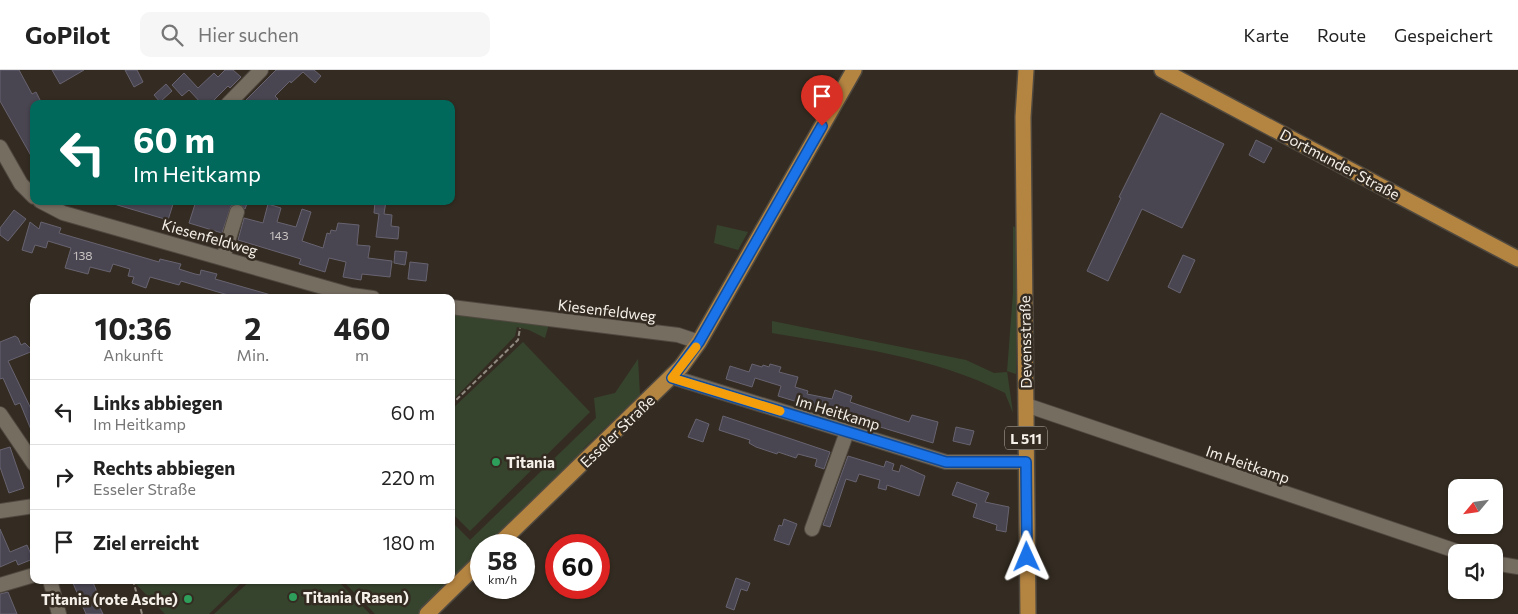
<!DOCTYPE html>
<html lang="de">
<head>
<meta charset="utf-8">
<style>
  :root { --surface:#fff; --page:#f6f6f6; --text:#222; --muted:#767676; --line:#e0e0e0 }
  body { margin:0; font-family:Commissioner,sans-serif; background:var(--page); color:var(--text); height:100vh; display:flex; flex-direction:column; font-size:19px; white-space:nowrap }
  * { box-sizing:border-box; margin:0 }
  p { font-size:16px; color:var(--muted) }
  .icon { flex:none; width:28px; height:28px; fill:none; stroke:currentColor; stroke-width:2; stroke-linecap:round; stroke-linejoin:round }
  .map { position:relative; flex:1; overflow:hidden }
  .details { position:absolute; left:30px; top:224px; width:425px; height:290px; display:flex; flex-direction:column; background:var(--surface); border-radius:10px; box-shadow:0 1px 4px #0004 }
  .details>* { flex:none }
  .banner { position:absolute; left:30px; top:30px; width:425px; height:105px; border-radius:10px; box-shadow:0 1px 4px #0004; background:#00695c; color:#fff; overflow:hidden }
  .needle { width:32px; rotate:241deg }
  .buttons { position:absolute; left:1448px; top:409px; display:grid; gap:10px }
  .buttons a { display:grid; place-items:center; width:55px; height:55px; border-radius:10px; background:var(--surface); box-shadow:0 1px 4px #0004; font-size:25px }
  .speed { position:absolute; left:470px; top:464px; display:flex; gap:10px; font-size:25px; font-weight:700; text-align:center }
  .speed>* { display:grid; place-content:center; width:65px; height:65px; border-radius:50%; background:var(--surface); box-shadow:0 1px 4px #0004; line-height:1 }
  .speed small { font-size:12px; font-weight:400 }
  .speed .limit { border:8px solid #d22; background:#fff; color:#111 }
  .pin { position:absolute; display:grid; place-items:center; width:42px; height:42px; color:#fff; margin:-51px -21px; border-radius:50% 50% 50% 0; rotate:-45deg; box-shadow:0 0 5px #0007 }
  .pin .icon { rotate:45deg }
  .me { position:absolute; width:55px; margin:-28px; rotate:359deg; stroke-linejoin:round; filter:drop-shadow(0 0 4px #0008) }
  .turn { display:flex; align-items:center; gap:18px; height:105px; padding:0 20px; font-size:22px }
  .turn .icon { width:65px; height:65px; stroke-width:2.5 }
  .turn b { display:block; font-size:35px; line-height:42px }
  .eta { display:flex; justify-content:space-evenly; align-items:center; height:85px; text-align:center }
  .eta b { font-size:30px; font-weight:700; line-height:35px }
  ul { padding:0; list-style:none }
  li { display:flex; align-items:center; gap:15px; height:65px; padding:0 20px; border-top:1px solid var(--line) }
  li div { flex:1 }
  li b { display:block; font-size:19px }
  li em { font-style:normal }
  header { display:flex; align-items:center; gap:30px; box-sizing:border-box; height:70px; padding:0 25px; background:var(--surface); border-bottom:1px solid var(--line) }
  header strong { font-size:24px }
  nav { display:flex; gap:28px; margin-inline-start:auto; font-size:18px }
  .search { width:350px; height:45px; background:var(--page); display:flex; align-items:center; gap:12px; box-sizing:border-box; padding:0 18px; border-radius:10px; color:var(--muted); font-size:19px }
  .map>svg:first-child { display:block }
</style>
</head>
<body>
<header>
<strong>GoPilot</strong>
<div class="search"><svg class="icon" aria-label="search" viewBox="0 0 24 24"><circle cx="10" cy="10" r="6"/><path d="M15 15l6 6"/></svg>Hier suchen</div>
<nav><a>Karte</a><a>Route</a><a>Gespeichert</a></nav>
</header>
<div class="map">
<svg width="1518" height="544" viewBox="0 0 1518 544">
  <rect width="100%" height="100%" fill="#342c22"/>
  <g fill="#37442d">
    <path d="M717,155L748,162L738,180L714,173Z"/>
    <path d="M1013,156L1017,159L1016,304L1007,301L1013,343L1005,323C933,286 851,277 772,263V251L966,290L994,303L1007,302L1013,223Z"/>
    <path d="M451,241L549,254L545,268L529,260L517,257L515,266L451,332Z"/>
    <path d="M523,272L590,342L470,461L451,442V340Z"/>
    <path d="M638,289L640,325L583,379L585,383L491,475H481V484L418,544H375L342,510H451V451L470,470L596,348L594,328L615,323Z"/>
    <path d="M139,510H244L209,544H165L135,513Z"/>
    <path d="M251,510H337L370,544H214Z"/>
  </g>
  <g fill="#494551" stroke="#676370">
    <path d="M0,0H19L32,24L36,22L42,34H34V91L0,31Z"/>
    <path d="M52,0H84L60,14Z"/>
    <path d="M125,0H137L143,12L134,17Z"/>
    <path d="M225,0H233L241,7L230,18L228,16L210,34H202L189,20L182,26L172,15L184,3L198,18L214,3L218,7Z"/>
    <path d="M276,0H314L321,6L315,13L303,2L291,13L290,11L275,26L278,29L273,34H242Z"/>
    <path d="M166,14L172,21L160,32L154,25Z"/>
    <path d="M1161,43L1224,74L1182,158L1142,139L1108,211L1087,201L1121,128L1119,127Z"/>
    <path d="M1256,70L1272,78L1264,93L1249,85Z"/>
    <path d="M114,131H174L168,150L114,134Z"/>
    <path d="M196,131H248L245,139L239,134L231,136L222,163L189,153Z"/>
    <path d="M375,131H386L384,144L392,145L391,156L399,157L398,169L376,167L379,144L374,143Z"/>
    <path d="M268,134L281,138L277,152L296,157L302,139L311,142L302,171L323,178L327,163L330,164L331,160L336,161L338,153L359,155L357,175L370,176L368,188L392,191L390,207L362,204L361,210L343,207L346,192L329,188L325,202L299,194L301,189L238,170L244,148L263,153Z"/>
    <path d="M14,140L26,149L8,171L0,165V158Z"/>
    <path d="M30,152L39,159L41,152L61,158L59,163L159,192L160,189L181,194L179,199L195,204L200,205L201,200L217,204L215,209L271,225L270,228H227L228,225L181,211L179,215L150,207L146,218L132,213L134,207L128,206L130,199L113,194L110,202L90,197L88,204L65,198L71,178L48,171L46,178L35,175L32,183L22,180Z"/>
    <path d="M395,181L407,182L405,195L394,193Z"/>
    <path d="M1183,185L1195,190L1180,223L1168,217Z"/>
    <path d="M410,192L428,194L426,211L408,209Z"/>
    <path d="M15,266L18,268L21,275L25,273L33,281L8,291L34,345V367L20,333L15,335L3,308L0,309V272Z"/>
    <path d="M752,294L762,297L763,295L769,297L770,294L781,297L779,302L798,307L795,317L808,321L807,324L832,329L835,320L852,326L850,332L909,352L912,345L938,352L933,373L778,326L781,316L755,308L752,317L726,309L730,296L749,302Z"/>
    <path d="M723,346L830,382L824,399L815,396L817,389L798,384L796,388L778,382L777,384L756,377L749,373L750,370L719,360Z"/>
    <path d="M696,349L709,354L703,372L688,367Z"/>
    <path d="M956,357L974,361L970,375L953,371Z"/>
    <path d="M10,377L24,418L9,423L0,397V380Z"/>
    <path d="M848,386L884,397L886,391L894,394L892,400L899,402L901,395L925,406L919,426L887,415L886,420L878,418L880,410L859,404L856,412L846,409L830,457L823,455Z"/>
    <path d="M957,412L989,423L985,432L1009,437L1006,462L996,460L997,455L973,447L977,434L952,425Z"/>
    <path d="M784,449L797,454L789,475L774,470L779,455L782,456Z"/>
    <path d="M0,459L10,482L27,475L33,489L18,495L16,490L0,497Z"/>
    <path d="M736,508L750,513L747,521L741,519L734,540L726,537Z"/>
    <path d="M79,510H92L99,527L95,528L103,544H86L73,513Z"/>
    <path d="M8,522L17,544H0V524Z"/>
  </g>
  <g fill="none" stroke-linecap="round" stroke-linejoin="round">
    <defs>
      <g id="minor">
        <path d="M228,34L261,0"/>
        <path d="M0,77L21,114L34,127"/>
        <path d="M40,131L63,143L351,225L373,228"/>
        <path d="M223,188L237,142"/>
        <path d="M451,237L678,265L699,272"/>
        <path d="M672,307L946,392H1026"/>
        <path d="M1026,335L1459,482"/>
        <path d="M0,344L34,394"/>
        <path d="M0,441L34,436"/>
        <path d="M812,459L847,362"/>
        <path d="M1494,493L1518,497"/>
        <path d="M50,510L59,544"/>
        <path d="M0,515L34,505"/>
      </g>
      <g id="major">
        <path d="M1026,0L1023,47L1028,544"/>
        <path d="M1162,0L1518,189"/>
        <path d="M498,475L681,297L699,272L854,0"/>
        <path d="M427,544L481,491"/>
      </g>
    </defs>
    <use href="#minor" stroke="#504940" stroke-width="16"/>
    <use href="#major" stroke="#504940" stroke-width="18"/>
    <g stroke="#918a81" stroke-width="2" stroke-dasharray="5 2.5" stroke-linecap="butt">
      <path d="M451,335L518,270L520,258"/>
      <path d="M133,510L142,544"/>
      <path d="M246,511L248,510"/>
    </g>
    <use href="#minor" stroke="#766d61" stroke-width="14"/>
    <use href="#major" stroke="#b48441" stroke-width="15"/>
  </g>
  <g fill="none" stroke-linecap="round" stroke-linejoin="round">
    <defs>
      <path id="route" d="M822,56L699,272L672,308L946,392H1026L1027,487"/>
    </defs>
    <use href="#route" stroke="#114b97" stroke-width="12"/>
    <use href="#route" stroke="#1a73e8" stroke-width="9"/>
    <path stroke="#f59e0b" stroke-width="9" d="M696,277L672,308L780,341"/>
  </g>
  <g fill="#2e9e5b" stroke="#342c22" stroke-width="2">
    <circle cx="496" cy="392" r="5"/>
    <circle cx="293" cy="527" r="5"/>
    <circle cx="188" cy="529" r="5"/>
  </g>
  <g text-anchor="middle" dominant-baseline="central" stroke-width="5" stroke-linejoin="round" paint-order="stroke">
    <g font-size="12" fill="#cac5c3">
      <text x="279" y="165">143</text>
      <text x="83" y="185">138</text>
    </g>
    <rect fill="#342c22" stroke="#bbb5ad" stroke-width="1" x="1005" y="356.5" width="42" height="23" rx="4"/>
    <g font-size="14" font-weight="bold" fill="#f5f0e9">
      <text x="1026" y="368">L 511</text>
    </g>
    <g font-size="15" fill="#f5f0e9" stroke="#342c22">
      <text transform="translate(1340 94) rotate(28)">Dortmunder Straße</text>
      <text transform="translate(210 167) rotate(16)">Kiesenfeldweg</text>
      <text transform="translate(607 240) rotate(7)">Kiesenfeldweg</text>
      <text transform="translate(1025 272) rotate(-91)">Devensstraße</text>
      <text transform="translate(838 342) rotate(17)">Im Heitkamp</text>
      <text transform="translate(617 361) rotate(-44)">Esseler Straße</text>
      <text transform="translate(1248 394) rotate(19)">Im Heitkamp</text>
    </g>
    <g font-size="15" font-weight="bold" fill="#f5f0e9" stroke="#342c22" text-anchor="start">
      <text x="506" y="392">Titania</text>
      <text x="303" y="527">Titania (Rasen)</text>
      <text x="178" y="529" text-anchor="end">Titania (rote Asche)</text>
    </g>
  </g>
</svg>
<div class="buttons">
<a><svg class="needle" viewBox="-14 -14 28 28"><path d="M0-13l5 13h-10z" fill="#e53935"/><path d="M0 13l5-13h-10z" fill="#767676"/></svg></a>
<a><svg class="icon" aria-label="sound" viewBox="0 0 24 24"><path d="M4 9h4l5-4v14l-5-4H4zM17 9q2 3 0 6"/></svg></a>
</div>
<div class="speed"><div>58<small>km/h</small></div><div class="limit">60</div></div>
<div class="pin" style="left:822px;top:56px;background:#d93025"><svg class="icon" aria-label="arrive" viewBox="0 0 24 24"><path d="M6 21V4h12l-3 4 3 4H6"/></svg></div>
<svg class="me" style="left:1027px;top:487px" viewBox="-20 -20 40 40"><path d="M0-17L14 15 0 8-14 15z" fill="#1a73e8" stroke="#fff" stroke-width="4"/></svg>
<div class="banner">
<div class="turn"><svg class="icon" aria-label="left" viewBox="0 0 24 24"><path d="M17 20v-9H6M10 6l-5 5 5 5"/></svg><div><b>60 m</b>Im Heitkamp</div></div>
</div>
<section class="details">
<div class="eta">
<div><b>10:36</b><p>Ankunft</p></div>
<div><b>2</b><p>Min.</p></div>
<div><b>460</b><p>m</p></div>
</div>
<ul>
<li><svg class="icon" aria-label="left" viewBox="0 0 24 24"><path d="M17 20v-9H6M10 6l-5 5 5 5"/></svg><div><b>Links abbiegen</b><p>Im Heitkamp</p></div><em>60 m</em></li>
<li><svg class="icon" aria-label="right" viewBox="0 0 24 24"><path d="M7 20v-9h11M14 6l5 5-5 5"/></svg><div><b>Rechts abbiegen</b><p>Esseler Straße</p></div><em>220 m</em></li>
<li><svg class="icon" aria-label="arrive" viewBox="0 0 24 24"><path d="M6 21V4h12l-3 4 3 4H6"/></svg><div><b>Ziel erreicht</b></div><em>180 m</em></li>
</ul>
</section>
</div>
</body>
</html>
